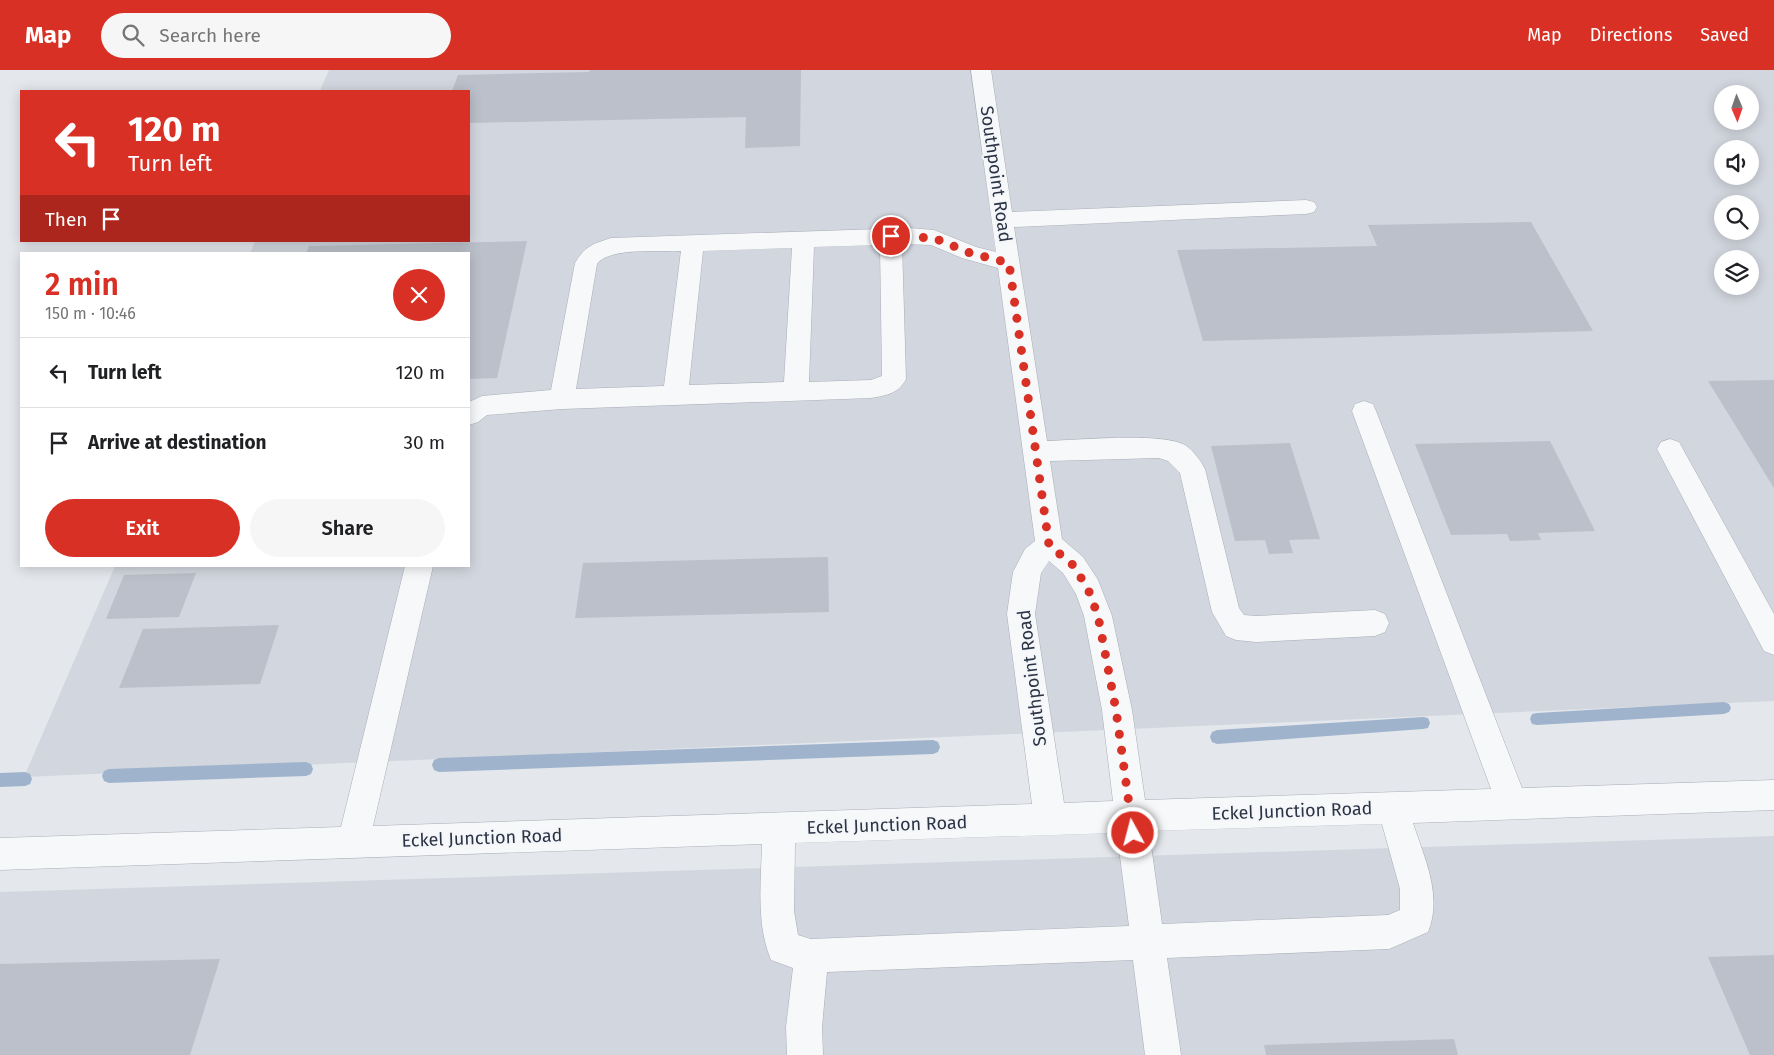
<!DOCTYPE html>
<html lang="en">
<head>
<meta charset="utf-8">
<style>
  :root { --surface:#fff; --page:#f6f6f6; --text:#202124; --muted:#757577; --line:#e0e0e0; --accent:#d93025 }
  body { margin:0; font-family:"Fira Sans",sans-serif; background:var(--page); color:var(--text); height:100vh; display:flex; flex-direction:column; font-size:19px; white-space:nowrap }
  * { box-sizing:border-box; margin:0 }
  p { font-size:16px; color:var(--muted) }
  .icon { flex:none; width:28px; height:28px; fill:none; stroke:currentColor; stroke-width:2; stroke-linecap:round; stroke-linejoin:round }
  .map { position:relative; flex:1; overflow:hidden }
  .details { position:absolute; left:20px; top:182px; width:450px; height:315px; display:flex; flex-direction:column; background:var(--surface); border-radius:0px; box-shadow:0 2px 12px #0003 }
  .details>* { flex:none }
  .top-card { position:absolute; left:20px; top:20px; width:450px; height:152px; border-radius:0px; box-shadow:0 2px 12px #0003; background:#d93025; color:#fff; overflow:hidden }
  .needle { width:32px; rotate:178deg }
  .controls { position:absolute; left:1714px; top:15px; display:grid; gap:10px }
  .controls a { display:grid; place-items:center; width:45px; height:45px; border-radius:50%; background:var(--surface); box-shadow:0 2px 12px #0003; font-size:25px }
  .pin { position:absolute; display:grid; place-items:center; width:42px; height:42px; color:#fff; margin:-21px; border:2px solid #fff; border-radius:50%; box-shadow:0 1px 5px #0007 }
  .me { position:absolute; width:55px; margin:-28px; rotate:353deg; stroke-linejoin:round; filter:drop-shadow(0 0 4px #0008) }
  .turn { display:flex; align-items:center; gap:18px; height:105px; padding:0 25px; font-size:22px }
  .turn .icon { width:65px; height:65px; stroke-width:2.5 }
  .turn b { display:block; font-size:35px; line-height:42px }
  .then { display:flex; align-items:center; height:48px; padding:0 25px; background:#0003; gap:10px; font-size:19px }
  .round { display:grid; place-items:center; flex:none; width:52px; height:52px; border-radius:26px; background:var(--page) }
  .summary { display:flex; align-items:center; justify-content:space-between; height:85px; padding:0 25px }
  h1 { font-size:30px; font-weight:600; line-height:38px; color:var(--accent) }
  .action { display:flex; gap:10px; margin-top:auto; padding:10px 25px }
  .action a { flex:1; height:58px; border-radius:30px; background:var(--accent); color:#fff; font-size:20px; font-weight:600; line-height:58px; text-align:center }
  .action a+a { background:var(--page); color:var(--text) }
  ul { padding:0; list-style:none }
  li { display:flex; align-items:center; gap:15px; height:70px; padding:0 25px; border-top:1px solid var(--line) }
  li div { flex:1 }
  li b { display:block; font-size:19px }
  li em { font-style:normal }
  header { display:flex; align-items:center; gap:30px; box-sizing:border-box; height:70px; padding:0 25px; background:var(--accent); color:#fff }
  header strong { font-size:24px }
  nav { display:flex; gap:28px; margin-inline-start:auto; font-size:18px }
  .search { width:350px; height:45px; background:var(--page); display:flex; align-items:center; gap:12px; box-sizing:border-box; padding:0 18px; border-radius:28px; color:var(--muted); font-size:19px }
  .map>svg:first-child { display:block }
</style>
</head>
<body>
<header>
<strong>Map</strong>
<div class="search"><svg class="icon" aria-label="search" viewBox="0 0 24 24"><circle cx="10" cy="10" r="6"/><path d="M15 15l6 6"/></svg>Search here</div>
<nav><a>Map</a><a>Directions</a><a>Saved</a></nav>
</header>
<div class="map">
<svg width="1774" height="985" viewBox="0 0 1774 985">
  <rect width="100%" height="100%" fill="#e4e7ec"/>
  <g fill="#d2d6de" fill-rule="evenodd">
    <path d="M329,0H1774V631L24,707L115,496H469V184H250L255,171H469V21H320ZM1722,24H1750V51H1722ZM1722,79H1750V106H1722ZM1722,134H1750V161H1722ZM1722,189H1750V216H1722Z"/>
    <path d="M1774,766V985H0V822Z"/>
  </g>
  <g fill="none" stroke-linecap="round" stroke-linejoin="round">
    <g fill="#9fb4cc" fill-rule="evenodd">
      <path d="M1724,632L1729,634L1731,638L1729,642L1724,644L1537,655L1532,654L1530,649L1532,644L1537,643Z"/>
      <path d="M1423,647L1428,648L1430,653L1428,658L1423,659L1217,674L1212,672L1210,667L1212,662L1217,660Z"/>
      <path d="M933,670L938,672L940,677L938,682L933,684L439,702L434,700L432,695L434,690L439,688Z"/>
      <path d="M306,692L311,694L313,699L311,704L306,706L109,713L104,711L102,706L104,701L109,699Z"/>
      <path d="M25,702L30,704L32,709L30,714L25,716L0,717V703Z"/>
    </g>
  </g>
  <g fill="#bbc0ca">
    <path d="M590,0H801L800,76L745,78L746,47L469,53V21H452L458,5L589,2Z"/>
    <path d="M1531,152L1593,261L1203,271L1177,180L1377,176L1368,155Z"/>
    <path d="M527,171L497,308L469,309V184H306L309,176Z"/>
    <path d="M1774,310V418L1708,311Z"/>
    <path d="M1550,371L1595,461L1538,463L1541,470L1510,471L1507,464L1451,465L1415,374Z"/>
    <path d="M1290,373L1320,469L1289,470L1293,483L1269,484L1265,470L1235,471L1211,376Z"/>
    <path d="M828,487L829,542L575,548L583,493Z"/>
    <path d="M196,503L179,547L106,549L124,505Z"/>
    <path d="M279,555L260,614L119,618L143,559Z"/>
    <path d="M1774,885V985H1750L1708,887Z"/>
    <path d="M220,889L190,985H0V894Z"/>
    <path d="M1454,969L1458,985H1266L1264,975Z"/>
  </g>
  <g fill="none" stroke-linecap="round" stroke-linejoin="round">
    <defs>
      <g id="minor">
        <path d="M971,0H991L1012,142L1306,130L1314,132L1317,137L1314,142L1306,144L1014,157L1047,371C1078,370 1161,362 1185,375C1193,380 1201,391 1205,399L1239,538L1244,545L1256,546L1375,540L1385,544L1389,553L1385,562L1375,566L1256,572L1236,570L1226,566L1212,542L1180,403L1168,391L1159,388L1050,391L1062,469L1083,487L1098,510L1112,546L1132,640L1145,730L1491,719L1352,341L1355,334L1364,331L1373,334L1376,341L1522,718L1774,710V740L1413,753C1424,787 1443,826 1428,862L1389,879L1167,888L1181,985H1145L1133,890L827,902L822,957L823,985H787L786,957L793,898L771,890C756,854 761,813 762,774L0,800V768L341,757L405,496H433L373,756L1032,734L1007,544L1013,502L1025,479L1035,471L998,198L962,188L931,175L902,174L906,309C898,324 887,325 871,328L562,339L487,345L478,352L469,355V332L482,326L551,320L575,193C585,176 593,174 611,168L909,158L934,160L976,177L996,182ZM880,175L882,306L871,310L809,312L814,177ZM792,178L784,312L689,315L703,181ZM681,181L664,316L576,319L597,194C609,177 661,182 681,181ZM1049,491L1063,503L1076,524L1084,546L1102,640L1113,731L1064,733L1035,544L1041,503ZM1382,754L1400,819V840L1388,845L1162,854L1149,761ZM1117,763L1129,856L811,869L798,865L794,841L795,773Z"/>
        <path d="M1670,369L1679,372L1774,544V585L1764,581L1657,379L1661,372Z"/>
      </g>
    </defs>
    <use href="#minor" stroke="#a9aeb7" stroke-width="1"/>
    <use href="#minor" fill="#f7f8fa" fill-rule="evenodd"/>
  </g>
  <g fill="none" stroke-linecap="round" stroke-linejoin="round">
    <path stroke="#d93025" stroke-width="9" stroke-dasharray="0 16.2" d="M891,166L934,168L970,183L1009,193L1049,475L1073,495L1088,519L1098,546L1116,640L1133,763"/>
  </g>
  <g text-anchor="middle" dominant-baseline="central" stroke-width="4" stroke-linejoin="round" paint-order="stroke">
    <g font-size="18" fill="#2b3445" stroke="#f4f6f9">
      <text transform="translate(996 104) rotate(82)">Southpoint Road</text>
      <text transform="translate(1032 608) rotate(-97)">Southpoint Road</text>
      <text transform="translate(1292 741) rotate(-2)">Eckel Junction Road</text>
      <text transform="translate(887 755) rotate(-2)">Eckel Junction Road</text>
      <text transform="translate(482 768) rotate(-2)">Eckel Junction Road</text>
    </g>
  </g>
</svg>
<div class="controls">
<a><svg class="needle" viewBox="-14 -14 28 28"><path d="M0-13l5 13h-10z" fill="#e53935"/><path d="M0 13l5-13h-10z" fill="#757577"/></svg></a>
<a><svg class="icon" aria-label="sound" viewBox="0 0 24 24"><path d="M4 9h4l5-4v14l-5-4H4zM17 9q2 3 0 6"/></svg></a>
<a><svg class="icon" aria-label="search" viewBox="0 0 24 24"><circle cx="10" cy="10" r="6"/><path d="M15 15l6 6"/></svg></a>
<a><svg class="icon" aria-label="layers" viewBox="0 0 24 24"><path d="M12 4l9 5-9 5-9-5zM3 14l9 5 9-5"/></svg></a>
</div>
<div class="pin" style="left:891px;top:166px;background:#d93025"><svg class="icon" aria-label="arrive" viewBox="0 0 24 24"><path d="M6 21V4h12l-3 4 3 4H6"/></svg></div>
<svg class="me" style="left:1133px;top:763px" viewBox="-20 -20 40 40"><circle r="17" fill="#d93025" stroke="#fff" stroke-width="3"/><path d="M0-11L8 9 0 5-8 9z" fill="#fff"/></svg>
<div class="top-card">
<div class="turn"><svg class="icon" aria-label="left" viewBox="0 0 24 24"><path d="M17 20v-9H6M10 6l-5 5 5 5"/></svg><div><b>120 m</b>Turn left</div></div>
<div class="then">Then<svg class="icon" aria-label="arrive" viewBox="0 0 24 24"><path d="M6 21V4h12l-3 4 3 4H6"/></svg></div>
</div>
<section class="details">
<div class="summary"><div><h1>2 min</h1><p>150 m · 10:46</p></div><a class="round" style="background:#d93025;color:#fff"><svg class="icon" aria-label="close" viewBox="0 0 24 24"><path d="M6 6l12 12M18 6L6 18"/></svg></a></div>
<ul>
<li><svg class="icon" aria-label="left" viewBox="0 0 24 24"><path d="M17 20v-9H6M10 6l-5 5 5 5"/></svg><div><b>Turn left</b></div><em>120 m</em></li>
<li><svg class="icon" aria-label="arrive" viewBox="0 0 24 24"><path d="M6 21V4h12l-3 4 3 4H6"/></svg><div><b>Arrive at destination</b></div><em>30 m</em></li>
</ul>
<div class="action"><a>Exit</a><a>Share</a></div>
</section>
</div>
</body>
</html>
